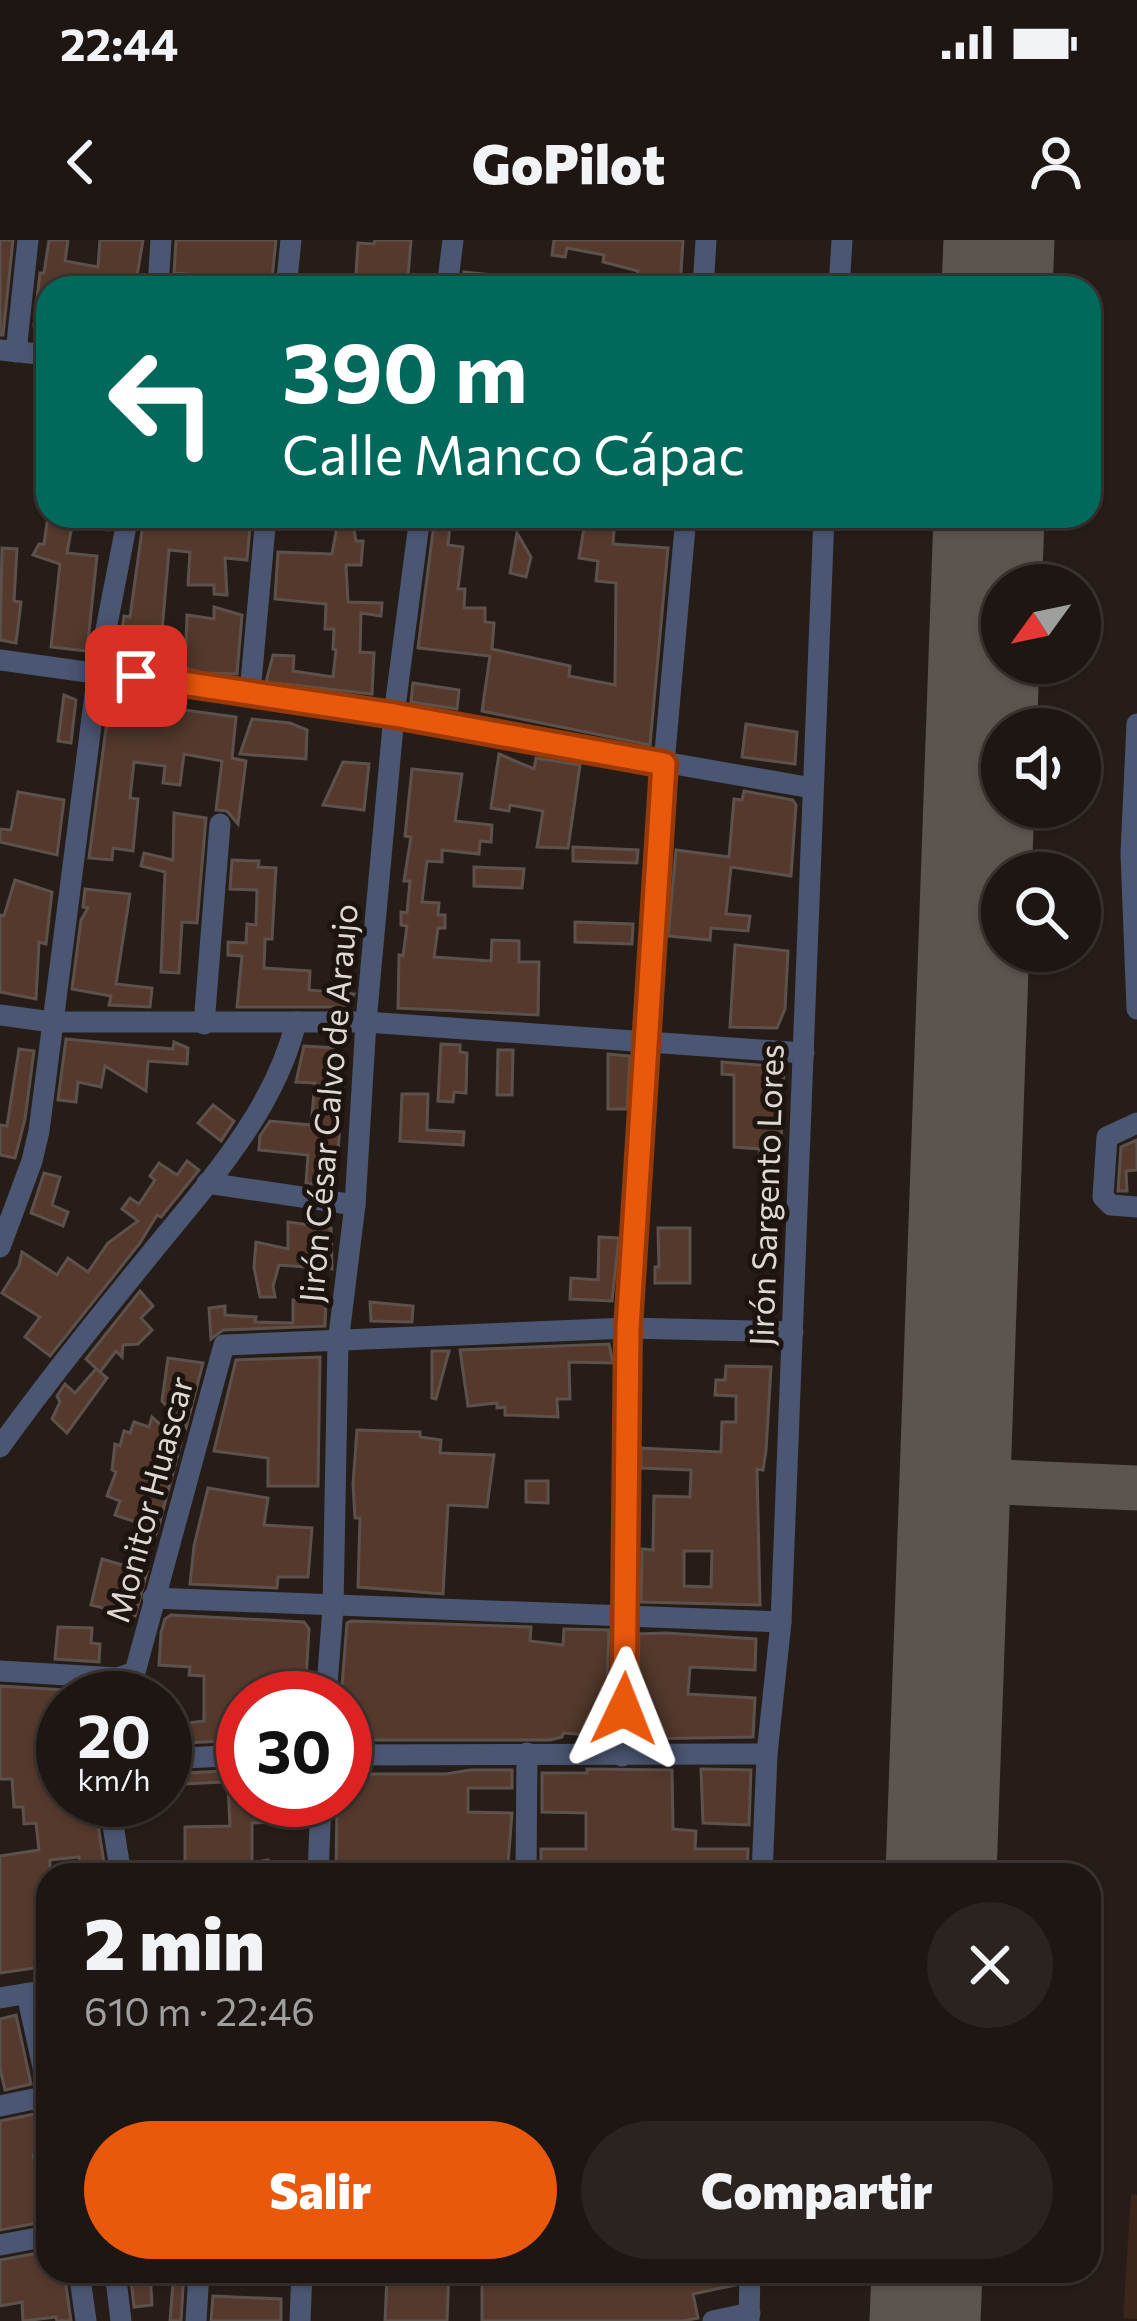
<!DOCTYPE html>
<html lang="es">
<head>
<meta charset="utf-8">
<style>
  :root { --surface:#1d1612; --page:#2a2320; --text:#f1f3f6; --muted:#a09f9f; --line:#3b3532; --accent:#ea580c }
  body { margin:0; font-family:Commissioner,sans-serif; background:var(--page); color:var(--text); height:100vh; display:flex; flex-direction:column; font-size:45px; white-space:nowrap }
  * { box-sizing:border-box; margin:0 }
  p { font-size:39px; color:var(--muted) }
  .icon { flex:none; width:66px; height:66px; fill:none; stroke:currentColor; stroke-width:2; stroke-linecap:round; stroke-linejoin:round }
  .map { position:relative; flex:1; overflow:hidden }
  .panel { position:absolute; left:36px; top:1623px; width:1065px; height:420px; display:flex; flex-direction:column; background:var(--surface); border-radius:36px; box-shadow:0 3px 9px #0004,0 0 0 3px var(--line) }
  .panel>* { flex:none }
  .banner { position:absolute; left:36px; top:36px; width:1065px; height:252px; border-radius:36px; box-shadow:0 3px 9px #0004,0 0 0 3px var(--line); background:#00695c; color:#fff; overflow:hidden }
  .needle { width:78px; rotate:237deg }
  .controls { position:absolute; left:981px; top:324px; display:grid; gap:24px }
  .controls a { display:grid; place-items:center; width:120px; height:120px; border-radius:50%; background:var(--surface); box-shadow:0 3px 9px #0004,0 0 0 3px var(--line); font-size:60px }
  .speed { position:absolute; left:36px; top:1431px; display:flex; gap:24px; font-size:60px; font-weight:700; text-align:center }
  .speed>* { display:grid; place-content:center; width:156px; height:156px; border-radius:50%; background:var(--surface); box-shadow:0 3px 9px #0004,0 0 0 3px var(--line); line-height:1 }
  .speed small { font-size:30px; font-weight:400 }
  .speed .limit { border:18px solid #d22; background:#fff; color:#111 }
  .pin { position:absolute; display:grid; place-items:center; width:102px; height:102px; color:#fff; margin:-51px; border-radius:24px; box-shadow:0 6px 18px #0006 }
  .me { position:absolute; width:132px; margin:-66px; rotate:2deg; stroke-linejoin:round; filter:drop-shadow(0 0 9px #0008) }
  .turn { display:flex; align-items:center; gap:42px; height:252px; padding:0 48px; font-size:54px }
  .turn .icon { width:156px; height:156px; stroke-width:2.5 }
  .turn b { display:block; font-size:84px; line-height:102px }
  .round { display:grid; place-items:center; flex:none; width:126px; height:126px; border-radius:63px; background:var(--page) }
  .head { display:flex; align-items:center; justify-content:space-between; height:204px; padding:0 48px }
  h1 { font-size:72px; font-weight:800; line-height:90px }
  .cta { display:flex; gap:24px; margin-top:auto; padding:24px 48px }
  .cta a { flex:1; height:138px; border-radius:72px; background:var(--accent); color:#fff; font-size:48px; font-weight:800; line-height:138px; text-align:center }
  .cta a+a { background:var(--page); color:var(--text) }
  .status { display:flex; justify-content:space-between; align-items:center; height:84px; padding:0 60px; background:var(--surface); direction:ltr }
  .status svg { height:33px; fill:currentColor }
  header { display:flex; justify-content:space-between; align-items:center; height:156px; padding:0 48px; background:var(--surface); font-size:54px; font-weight:800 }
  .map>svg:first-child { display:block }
</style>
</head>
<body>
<div class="status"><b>22:44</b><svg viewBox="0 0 49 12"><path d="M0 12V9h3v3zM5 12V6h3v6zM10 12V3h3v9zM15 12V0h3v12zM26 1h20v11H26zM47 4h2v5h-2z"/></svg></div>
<header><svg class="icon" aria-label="back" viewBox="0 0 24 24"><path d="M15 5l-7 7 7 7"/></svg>GoPilot<svg class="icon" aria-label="person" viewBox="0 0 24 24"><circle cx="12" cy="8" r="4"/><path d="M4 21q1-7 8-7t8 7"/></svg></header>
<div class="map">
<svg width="1137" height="2081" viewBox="0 0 1137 2081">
  <rect width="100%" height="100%" fill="#271d18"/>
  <path fill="#3d251a" d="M1131,1954L1137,1955V2079L1123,2078Z"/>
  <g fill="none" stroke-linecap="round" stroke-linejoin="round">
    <path stroke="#5c544f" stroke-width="45" d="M955,1240L1137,1248"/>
    <g stroke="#5c544f" stroke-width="111">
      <path d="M997,48L999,0"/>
      <path d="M941,1635L989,276"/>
      <path d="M925,2081L927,2031"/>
    </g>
  </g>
  <g fill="#54392c" stroke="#5d514c" stroke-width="3" fill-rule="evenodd">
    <path d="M0,0H13L3,95H0Z"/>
    <path d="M49,0H68L65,21L98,27L100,0H143L135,48H95L96,41L63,36L62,48H48V86L34,85L40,33H44Z"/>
    <path d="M176,0H276L271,48H239L241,38L174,33Z"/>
    <path d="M375,0H411L407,48H355L358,3L374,4Z"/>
    <path d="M554,0H683L680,48H637L638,31L603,22L604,15L567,8L565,17L552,15Z"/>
    <path d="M464,32L532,39V48H462Z"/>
    <path d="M48,276H110L109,290L72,286L67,313L97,316L87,411L51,407L60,324L33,315L39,304H44Z"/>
    <path d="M144,276H251L247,320L225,318L227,355L214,354V345H188L190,312L169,310L159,426L118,421L124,376L130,377Z"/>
    <path d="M339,276L352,278L356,301H363L361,325H346L348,362L382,363L381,376L361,373L360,412L374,413L372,454L266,442L273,415L294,416L293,431L333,437L336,410L333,409L334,389H325L326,364L275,359L278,312L332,314Z"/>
    <path d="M435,276H451L448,305L463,307L458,349H465L464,368H485V382L494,383L492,409L570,426L569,436L615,445L616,343L596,341L598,321L579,318L586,276H615L613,304L668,308L650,505L482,471L490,416L418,408Z"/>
    <path d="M517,293L531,317L526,337L510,333Z"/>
    <path d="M2,308L17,309L14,361L21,362L16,403L0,400Z"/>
    <path d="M214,367L242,375L237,434L203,433L185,428L187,375L214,379Z"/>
    <path d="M413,443L459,450L457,469L411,462Z"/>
    <path d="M64,455L76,460L71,503L58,501Z"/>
    <path d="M133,463L236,477L232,518L246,521L238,584L227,571L216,570L222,521L184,514L180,545L163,543L165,526L134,522L130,558L138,559L133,611L113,608L112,620L89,618L108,473L131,476Z"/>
    <path d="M252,479L290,483L307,490L306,519L240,514Z"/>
    <path d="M746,484L797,492L795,524L742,517Z"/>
    <path d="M499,514L534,529L536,518L580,525L568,608L537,607L543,571L510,565L509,571L491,568Z"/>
    <path d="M343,522L369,524L364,570L323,565Z"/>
    <path d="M412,529L462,534L455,581L492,585L491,602L480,601L479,614L442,610V622L427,621L422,662L439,663L438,675H445V688H438L434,717L491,721L492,700L519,701V722H539L538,775L398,768L399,715L403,716L407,686L401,685V672L407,673L410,641H404L411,597L405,596Z"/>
    <path d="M744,551L793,560L796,565L791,636L731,627L726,674L750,676L748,691L711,688L710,700L668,696L676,610L729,617L734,559L742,560Z"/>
    <path d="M18,552L64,560L57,615L0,602V589L11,590Z"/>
    <path d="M174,573L206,578L197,683L182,682L179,733L161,732L165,632L141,626L144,613L173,620Z"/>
    <path d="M573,607L638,610L637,623L573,621Z"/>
    <path d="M232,620L259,621L258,627L276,628L272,699H265L264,728L310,731L309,750L354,754L348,767H237L242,716L228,715V702L246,703L247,684L256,685L257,650L230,649Z"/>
    <path d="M474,627L524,629L522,648L474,646Z"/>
    <path d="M15,640L52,652L46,704L39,702L36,759L0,752V675L4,676Z"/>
    <path d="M85,649L130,654L116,744L152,748L150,767L109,765L111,756L72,749L81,680L88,668L83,667Z"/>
    <path d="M575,682L633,684L632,704L575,702Z"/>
    <path d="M735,705L788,711L785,769L777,788L730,787Z"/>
    <path d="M66,799L173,809L174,802L188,808L187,824L148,821L146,851L105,826L101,847L78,842L76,862L58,860Z"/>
    <path d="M441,804L460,805V812L467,813L466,853L454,852L453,862L438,861Z"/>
    <path d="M304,806L336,808L334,835L344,836L335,947L306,943L308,915L259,910L260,896L270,881L311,885L315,843L296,842Z"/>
    <path d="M19,809L34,811L25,879L15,918L0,915V885L7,886Z"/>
    <path d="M498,810H513L512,855H497Z"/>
    <path d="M608,814L630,816L627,869H608Z"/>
    <path d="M722,822L784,827L780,924H760V909L734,907V835L722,834Z"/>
    <path d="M402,854H428L427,890L464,892L463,905L400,901Z"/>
    <path d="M213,865L234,881L221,901L198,883Z"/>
    <path d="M1137,900V930L1126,931L1127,951H1118L1121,907Z"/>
    <path d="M187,921L199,930L161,977L157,975L140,1003L50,1116L25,1097L40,1077L2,1053L19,1026L22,1012L57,1035L68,1018L88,1032L108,1003L138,981L122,969L130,958L139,964L155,940L150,936L159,923L177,935Z"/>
    <path d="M44,933L60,937L52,965L68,972L63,986L31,973Z"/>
    <path d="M288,982L331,988L332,1029L279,1025L273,1046L275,1057H260L254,1027L256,1002L288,1009Z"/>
    <path d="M658,988H690V1043H655V1027H659Z"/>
    <path d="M599,997L619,998L612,1061L570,1059L571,1038L598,1040Z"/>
    <path d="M140,1051L153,1066L141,1078L152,1090L138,1104L123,1105L122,1117L116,1111L100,1132L107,1138L67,1193L52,1179L60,1162L57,1156L65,1144L75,1153L96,1129L100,1132L86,1119Z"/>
    <path d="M293,1060H326L325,1086L223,1090L211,1099L209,1068L225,1066V1075L256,1077L255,1082L293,1083Z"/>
    <path d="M370,1062L413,1066L412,1082L371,1081Z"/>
    <path d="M609,1104L613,1123L569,1122L570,1159H557L558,1177L505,1175V1167L497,1168V1163L468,1166L460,1110Z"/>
    <path d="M432,1111H449L436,1159L432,1158Z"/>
    <path d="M320,1117L318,1246H268V1218L214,1211L236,1120Z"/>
    <path d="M168,1118L203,1123L186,1188L162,1161Z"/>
    <path d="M726,1126L771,1127L766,1211L763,1230L757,1229L760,1365L641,1362L642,1309L653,1310L654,1256L690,1257L691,1230L641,1228V1208L721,1212L722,1182H736V1156L715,1155L716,1140H725ZM684,1311H712L711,1347L684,1346Z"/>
    <path d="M152,1177L181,1203L158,1289L141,1331L147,1332L135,1376L91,1365L102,1319L129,1327L145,1285L115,1275L120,1261L107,1256L116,1232L112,1230L115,1204L120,1206L124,1191L130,1193L134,1182L149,1187Z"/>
    <path d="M357,1190L420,1192V1197L441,1200L440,1213L494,1215L487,1267L448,1265L443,1354L358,1347L360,1278H355L353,1244Z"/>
    <path d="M526,1241H548V1263L526,1262Z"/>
    <path d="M208,1248L268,1258L264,1285L312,1288L308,1337H278L277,1348L190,1344L194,1306Z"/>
    <path d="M171,1375L304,1382L309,1389L305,1458H243V1500L165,1504V1486L204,1481V1436L189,1435L190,1427L159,1425L161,1393L165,1379Z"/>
    <path d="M351,1381L531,1387L530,1401L563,1405L564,1389L609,1390L605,1490L600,1496L563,1493L562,1497L550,1500H345L346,1461L341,1458L347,1383Z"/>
    <path d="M58,1387L92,1388L91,1403L100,1404L99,1422L55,1419Z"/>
    <path d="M666,1393L756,1399L755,1430L690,1427L688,1454L755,1458L753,1497L637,1499L639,1394Z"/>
    <path d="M0,1446L97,1452L96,1458H63V1560H94L105,1629L94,1630L95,1635H82L79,1617L50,1620L48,1726L0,1733V1616L39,1610L36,1583L24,1584L23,1567H14L12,1539H0Z"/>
    <path d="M587,1529L672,1530L673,1589L696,1591L695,1609H748L747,1635H541V1609H586V1573L542,1572V1533H587Z"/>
    <path d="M701,1529L751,1530L749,1585L703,1583Z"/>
    <path d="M243,1530V1560H293L294,1581L252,1583V1623L268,1620L271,1635H226L225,1629L234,1627L233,1623H185V1587L230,1586L228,1545L224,1542L165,1545V1534Z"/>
    <path d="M470,1530H512V1548H468V1572L512,1573L508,1624H467V1635H336L337,1560H345V1534H446Z"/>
    <path d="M16,1775L31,1844L5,1850L0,1828V1779Z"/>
    <path d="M48,1871V1913L33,1915L38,1940L48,1938V1981L0,1990V1881Z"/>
    <path d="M48,2011V2031H64L71,2081H57L56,2077L23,2081L22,2062L0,2066V2020Z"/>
    <path d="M130,2031H150L152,2065L134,2067Z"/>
    <path d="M174,2031H184L181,2081H170Z"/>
    <path d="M395,2031H449L447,2081H385L387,2038H394Z"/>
    <path d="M482,2031H727L735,2038V2045L693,2054L698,2078L683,2081H482Z"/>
    <path d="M213,2056L281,2059V2081H211Z"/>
  </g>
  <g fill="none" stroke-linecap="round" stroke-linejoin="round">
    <g stroke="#4b5672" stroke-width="21">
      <path d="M158,48L161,0"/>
      <path d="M286,48L291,0"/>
      <path d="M447,48L453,0"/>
      <path d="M703,48L706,0"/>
      <path d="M839,48L842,0"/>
      <path d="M0,110L48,115"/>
      <path d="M16,112L28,0"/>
      <path d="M0,420L394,475L812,548"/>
      <path d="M250,453L266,276"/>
      <path d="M1137,484L1131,613L1137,769"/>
      <path d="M0,775L52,782H366L804,813"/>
      <path d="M204,784L220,584"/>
      <path d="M1137,883L1107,897L1103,957L1111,965L1137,967"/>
      <path d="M207,943L355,965"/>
      <path d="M0,1007L32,921L39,891L98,431L128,276"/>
      <path d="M0,1207C48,1140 100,1076 152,1012C208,943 275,870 296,782"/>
      <path d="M153,1358L781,1382"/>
      <path d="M0,1431L118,1438L135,1432L224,1105L628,1088L793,1092"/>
      <path d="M326,1458L333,1368L338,1103L355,965L366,782L394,475L420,276"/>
      <path d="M345,1515L767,1514"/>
      <path d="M622,1516L628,1088L664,524L686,276"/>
      <path d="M165,1519L243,1515"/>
      <path d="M109,1560L121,1635"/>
      <path d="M318,1635L321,1560"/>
      <path d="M526,1635L527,1513"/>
      <path d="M762,1635L767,1514L781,1382L824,276"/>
      <path d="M27,1754L48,1850"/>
      <path d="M0,1758L48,1750"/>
      <path d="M0,1866L48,1856"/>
      <path d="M0,2005L48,1996"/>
      <path d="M79,2031L86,2081"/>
      <path d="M115,2031L121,2081"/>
      <path d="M196,2081L199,2031"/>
      <path d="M300,2081L302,2031"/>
      <path d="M713,2081L750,2073"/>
      <path d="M749,2081L750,2031"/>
    </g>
  </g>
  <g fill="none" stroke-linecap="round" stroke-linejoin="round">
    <defs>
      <path id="route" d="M136,436L394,475L664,524L628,1088L624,1469"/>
    </defs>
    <use href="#route" stroke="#983908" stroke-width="30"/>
    <use href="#route" stroke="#ea580c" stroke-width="21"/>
  </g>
  <g text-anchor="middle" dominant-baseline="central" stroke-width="10" stroke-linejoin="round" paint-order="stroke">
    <g font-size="33" fill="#ded7d4" stroke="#1d140f">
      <text transform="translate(327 863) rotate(-85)">Jirón César Calvo de Araujo</text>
      <text transform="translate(765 955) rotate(-88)">Jirón Sargento Lores</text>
      <text transform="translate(148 1259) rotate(-75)">Monitor Huascar</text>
    </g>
  </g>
</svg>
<div class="controls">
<a><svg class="needle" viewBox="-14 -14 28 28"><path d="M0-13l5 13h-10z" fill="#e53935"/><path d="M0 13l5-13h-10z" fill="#a09f9f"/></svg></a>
<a><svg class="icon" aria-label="sound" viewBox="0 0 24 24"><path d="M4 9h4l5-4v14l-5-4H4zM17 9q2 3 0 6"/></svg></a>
<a><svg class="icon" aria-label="search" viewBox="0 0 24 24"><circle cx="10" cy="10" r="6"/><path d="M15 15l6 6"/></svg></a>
</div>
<div class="speed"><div>20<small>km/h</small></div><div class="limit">30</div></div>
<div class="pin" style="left:136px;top:436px;background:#d93025"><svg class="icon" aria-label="arrive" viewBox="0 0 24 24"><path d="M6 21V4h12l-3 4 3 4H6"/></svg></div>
<svg class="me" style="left:624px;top:1469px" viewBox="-20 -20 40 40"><path d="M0-17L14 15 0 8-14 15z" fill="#ea580c" stroke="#fff" stroke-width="4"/></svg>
<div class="banner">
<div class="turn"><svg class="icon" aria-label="left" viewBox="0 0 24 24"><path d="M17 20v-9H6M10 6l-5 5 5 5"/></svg><div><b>390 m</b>Calle Manco Cápac</div></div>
</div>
<section class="panel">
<div class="head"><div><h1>2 min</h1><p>610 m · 22:46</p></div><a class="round"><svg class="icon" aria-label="close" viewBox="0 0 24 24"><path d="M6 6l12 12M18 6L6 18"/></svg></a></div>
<div class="cta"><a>Salir</a><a>Compartir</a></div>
</section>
</div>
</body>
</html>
